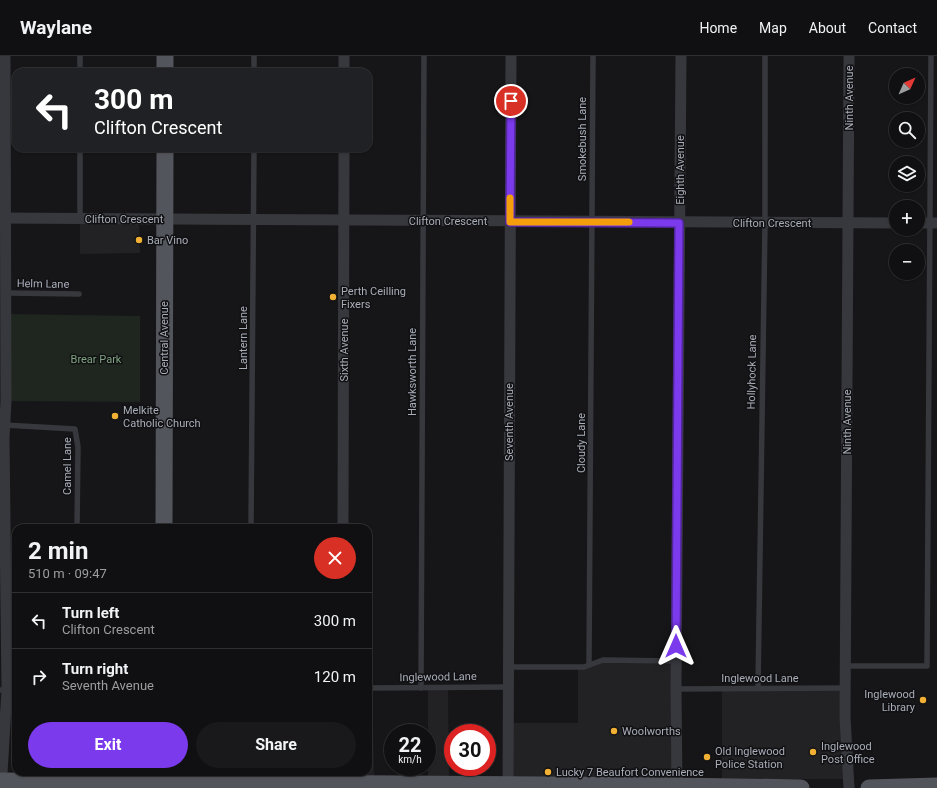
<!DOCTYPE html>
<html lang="en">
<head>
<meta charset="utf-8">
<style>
  :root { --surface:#101012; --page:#19191b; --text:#f1f3f6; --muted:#9c9d9f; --line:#303032; --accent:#7c3aed }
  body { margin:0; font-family:Roboto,sans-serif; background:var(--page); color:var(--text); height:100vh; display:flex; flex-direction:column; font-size:15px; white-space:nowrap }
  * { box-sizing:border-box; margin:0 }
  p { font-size:13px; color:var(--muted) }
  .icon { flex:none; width:22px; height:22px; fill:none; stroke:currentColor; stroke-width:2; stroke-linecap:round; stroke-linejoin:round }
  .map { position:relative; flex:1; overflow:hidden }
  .drawer { position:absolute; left:12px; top:468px; width:360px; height:252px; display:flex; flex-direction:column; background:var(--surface); border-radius:12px; box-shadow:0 1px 3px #0004,0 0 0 1px var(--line) }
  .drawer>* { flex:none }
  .banner { position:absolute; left:12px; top:12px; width:360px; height:84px; border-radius:12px; box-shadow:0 1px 3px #0004,0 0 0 1px var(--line); background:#202124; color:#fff; overflow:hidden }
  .needle { width:26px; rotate:45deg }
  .fabs { position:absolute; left:889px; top:12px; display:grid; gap:8px }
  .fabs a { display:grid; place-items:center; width:36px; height:36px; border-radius:50%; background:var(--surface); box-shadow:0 1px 3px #0004,0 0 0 1px var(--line); font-size:20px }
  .speed { position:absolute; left:384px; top:668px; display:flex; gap:8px; font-size:20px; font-weight:700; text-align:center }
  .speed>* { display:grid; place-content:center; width:52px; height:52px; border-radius:50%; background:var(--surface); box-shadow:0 1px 3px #0004,0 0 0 1px var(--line); line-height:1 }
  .speed small { font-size:10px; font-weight:400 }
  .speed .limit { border:6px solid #d22; background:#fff; color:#111 }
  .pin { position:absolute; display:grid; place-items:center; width:34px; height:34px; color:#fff; margin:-17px; border:2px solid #fff; border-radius:50%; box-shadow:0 1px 4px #0007 }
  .me { position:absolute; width:44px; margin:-22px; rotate:0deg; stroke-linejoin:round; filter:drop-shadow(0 0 3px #0008) }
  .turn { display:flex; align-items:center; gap:14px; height:84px; padding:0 16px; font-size:18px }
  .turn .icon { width:52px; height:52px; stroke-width:2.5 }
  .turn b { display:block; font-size:28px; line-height:34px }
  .round { display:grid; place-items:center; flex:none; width:42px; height:42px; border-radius:21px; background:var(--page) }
  .headline { display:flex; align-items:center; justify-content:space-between; height:68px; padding:0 16px }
  h1 { font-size:24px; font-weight:700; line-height:30px }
  .primary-button { display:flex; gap:8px; margin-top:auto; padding:8px 16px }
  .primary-button a { flex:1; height:46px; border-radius:24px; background:var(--accent); color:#fff; font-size:16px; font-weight:700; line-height:46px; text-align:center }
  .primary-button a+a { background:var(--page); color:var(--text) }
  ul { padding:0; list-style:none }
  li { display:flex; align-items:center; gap:12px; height:56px; padding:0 16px; border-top:1px solid var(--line) }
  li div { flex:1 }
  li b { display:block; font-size:15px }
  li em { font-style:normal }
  header { display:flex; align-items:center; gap:24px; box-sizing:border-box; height:56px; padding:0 20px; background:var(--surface); border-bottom:1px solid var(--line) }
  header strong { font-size:19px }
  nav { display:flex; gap:22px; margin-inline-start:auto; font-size:14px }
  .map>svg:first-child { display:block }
</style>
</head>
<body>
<header>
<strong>Waylane</strong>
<nav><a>Home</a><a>Map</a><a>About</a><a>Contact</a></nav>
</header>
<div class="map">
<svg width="937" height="732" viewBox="0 0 937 732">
  <rect width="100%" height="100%" fill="#161618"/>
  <g fill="#222225">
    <path d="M80,163H139L140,197L80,198Z"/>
    <path d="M603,604L676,605L678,721H508L507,667H578V611Z"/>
    <path d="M448,631L449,720H428V632Z"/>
    <path d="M845,632L849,723H722V633Z"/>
    <path d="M368,665H373L374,720L340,723V716H368Z"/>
  </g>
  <path fill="#1e261f" d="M6,258L140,260V346L6,345Z"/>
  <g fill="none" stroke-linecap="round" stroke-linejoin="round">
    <g stroke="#37383d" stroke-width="5.5">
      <path d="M80,16V0"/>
      <path d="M254,16V0"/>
      <path d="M80,163V92"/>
      <path d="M6,237L79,238"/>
      <path d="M4,369L75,373L78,391L77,472"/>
      <path d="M251,472L254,92"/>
      <path d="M589,609L593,0"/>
      <path d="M846,610H927L931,0"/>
      <path d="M508,611H584L603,604L676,605"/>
      <path d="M368,632L507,631"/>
      <path d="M421,632L424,0"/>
      <path d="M758,632L765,167V0"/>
      <path d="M676,633L845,632"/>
      <path d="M0,634H16"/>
    </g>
    <g stroke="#37383d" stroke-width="11">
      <path d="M344,0V16"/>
      <path d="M0,162L896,167"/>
      <path d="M918,167H937"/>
      <path d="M343,472L344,92"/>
      <path d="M3,731L2,717L7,634L4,382L6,345L5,0"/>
      <path d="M508,732L511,0"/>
      <path d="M677,732L676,633L681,0"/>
      <path d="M849,732L845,661L849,0"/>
    </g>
    <g stroke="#53555c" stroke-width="17">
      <path d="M165,16V0"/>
      <path d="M164,472L165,92"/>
      <path d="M0,725L677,730L801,732"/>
      <path d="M869,732L937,730"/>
    </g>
  </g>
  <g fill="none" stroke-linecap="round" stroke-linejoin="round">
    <defs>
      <path id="route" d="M511,45L510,166L679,167L676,590"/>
    </defs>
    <use href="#route" stroke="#51269a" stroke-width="10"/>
    <use href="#route" stroke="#7c3aed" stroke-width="7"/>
    <path stroke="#f59e0b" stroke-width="7" d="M510,142V166H629"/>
  </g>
  <g fill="#f2b134" stroke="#111113" stroke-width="1.5">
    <circle cx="139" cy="184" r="4"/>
    <circle cx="333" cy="241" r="4"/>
    <circle cx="115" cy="360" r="4"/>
    <circle cx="923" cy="644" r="4"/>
    <circle cx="614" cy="675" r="4"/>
    <circle cx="813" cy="696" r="4"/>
    <circle cx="707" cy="701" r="4"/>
    <circle cx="548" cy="716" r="4"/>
  </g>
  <g text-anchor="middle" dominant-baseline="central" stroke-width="3" stroke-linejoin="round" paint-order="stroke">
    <g font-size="11" fill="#a8adb8" stroke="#111113">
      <text transform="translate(849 42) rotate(-90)">Ninth Avenue</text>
      <text transform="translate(582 83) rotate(-90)">Smokebush Lane</text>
      <text transform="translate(680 114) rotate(-90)">Eighth Avenue</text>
      <text x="124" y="163">Clifton Crescent</text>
      <text x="448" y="165">Clifton Crescent</text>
      <text x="772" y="167">Clifton Crescent</text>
      <text transform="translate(43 228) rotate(1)">Helm Lane</text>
      <text transform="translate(164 282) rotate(-90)">Central Avenue</text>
      <text transform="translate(243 282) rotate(-90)">Lantern Lane</text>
      <text transform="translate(344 294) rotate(-90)">Sixth Avenue</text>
      <text transform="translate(412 316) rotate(-90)">Hawksworth Lane</text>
      <text transform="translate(752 316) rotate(-89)">Hollyhock Lane</text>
      <text transform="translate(509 366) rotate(-90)">Seventh Avenue</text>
      <text transform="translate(847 366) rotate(-90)">Ninth Avenue</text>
      <text transform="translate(581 387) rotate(-90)">Cloudy Lane</text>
      <text transform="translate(67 410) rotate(-90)">Camel Lane</text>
      <text transform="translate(438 621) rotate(-1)">Inglewood Lane</text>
      <text x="760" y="622">Inglewood Lane</text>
    </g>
    <g font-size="11" fill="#a8adb8" stroke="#111113" text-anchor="start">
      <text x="147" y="184">Bar Vino</text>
      <text x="341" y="235">Perth Ceilling<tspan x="341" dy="13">Fixers</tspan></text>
      <text x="123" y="354">Melkite<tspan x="123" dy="13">Catholic Church</tspan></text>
      <text x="915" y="638" text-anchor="end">Inglewood<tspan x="915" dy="13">Library</tspan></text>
      <text x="622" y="675">Woolworths</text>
      <text x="821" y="690">Inglewood<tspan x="821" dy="13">Post Office</tspan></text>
      <text x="715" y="695">Old Inglewood<tspan x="715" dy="13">Police Station</tspan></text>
      <text x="556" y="716">Lucky 7 Beaufort Convenience</text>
    </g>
    <g font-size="11" fill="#7fa381" stroke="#111113">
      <text x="96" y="303">Brear Park</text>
    </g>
  </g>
</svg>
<div class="fabs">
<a><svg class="needle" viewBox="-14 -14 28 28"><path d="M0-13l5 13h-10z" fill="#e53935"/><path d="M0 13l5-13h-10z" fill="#9c9d9f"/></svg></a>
<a><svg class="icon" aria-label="search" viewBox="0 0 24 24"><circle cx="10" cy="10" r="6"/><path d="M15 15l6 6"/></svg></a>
<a><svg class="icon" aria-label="layers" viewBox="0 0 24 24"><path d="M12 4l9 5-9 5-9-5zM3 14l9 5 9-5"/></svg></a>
<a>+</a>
<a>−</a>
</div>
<div class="speed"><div>22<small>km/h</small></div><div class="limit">30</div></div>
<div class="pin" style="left:511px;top:45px;background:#d93025"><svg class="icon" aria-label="arrive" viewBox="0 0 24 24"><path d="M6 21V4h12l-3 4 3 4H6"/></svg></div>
<svg class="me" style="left:676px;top:590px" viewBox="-20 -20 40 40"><path d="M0-17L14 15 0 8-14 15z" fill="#7c3aed" stroke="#fff" stroke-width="4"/></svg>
<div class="banner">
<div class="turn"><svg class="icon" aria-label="left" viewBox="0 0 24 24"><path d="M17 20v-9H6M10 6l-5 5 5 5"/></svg><div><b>300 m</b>Clifton Crescent</div></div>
</div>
<section class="drawer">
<div class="headline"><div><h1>2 min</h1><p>510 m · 09:47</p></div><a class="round" style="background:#d93025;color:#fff"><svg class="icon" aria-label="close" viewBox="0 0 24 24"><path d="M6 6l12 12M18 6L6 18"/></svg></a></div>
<ul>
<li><svg class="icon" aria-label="left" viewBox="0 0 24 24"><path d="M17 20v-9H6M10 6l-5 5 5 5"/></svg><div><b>Turn left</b><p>Clifton Crescent</p></div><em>300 m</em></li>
<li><svg class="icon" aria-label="right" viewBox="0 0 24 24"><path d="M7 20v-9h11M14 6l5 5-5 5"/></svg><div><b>Turn right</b><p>Seventh Avenue</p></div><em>120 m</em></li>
</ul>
<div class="primary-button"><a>Exit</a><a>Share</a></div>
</section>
</div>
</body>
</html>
